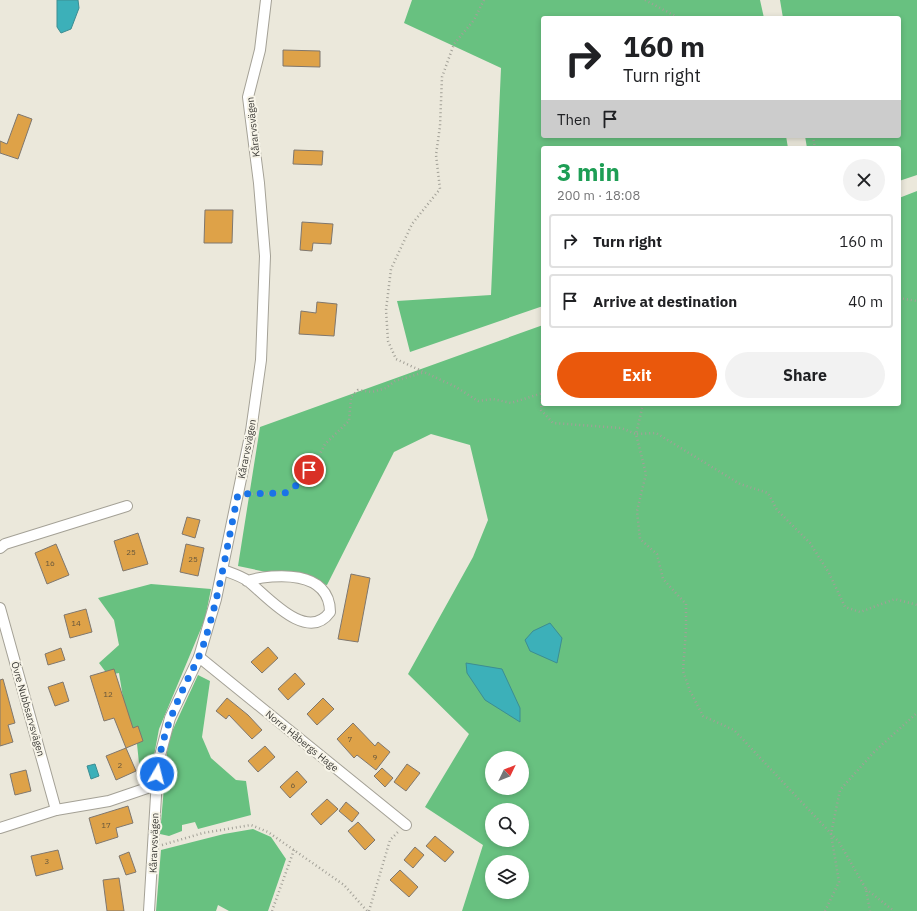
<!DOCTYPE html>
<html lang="en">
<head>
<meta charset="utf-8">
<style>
  :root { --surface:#fff; --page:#f2f2f2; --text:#202124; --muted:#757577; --line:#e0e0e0; --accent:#ea580c }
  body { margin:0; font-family:"IBM Plex Sans",sans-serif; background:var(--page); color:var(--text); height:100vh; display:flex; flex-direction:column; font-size:15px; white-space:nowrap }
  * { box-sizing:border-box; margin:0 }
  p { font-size:13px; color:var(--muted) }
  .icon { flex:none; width:22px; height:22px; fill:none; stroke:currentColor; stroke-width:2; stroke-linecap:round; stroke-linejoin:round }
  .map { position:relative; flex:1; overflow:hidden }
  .details { position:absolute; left:541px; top:146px; width:360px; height:260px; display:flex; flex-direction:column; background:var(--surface); border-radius:4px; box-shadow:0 2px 6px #0003 }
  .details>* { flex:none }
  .banner { position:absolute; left:541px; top:16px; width:360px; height:122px; border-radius:4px; box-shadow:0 2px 6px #0003; background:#fff; color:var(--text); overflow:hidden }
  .needle { width:26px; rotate:47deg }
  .fabs { position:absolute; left:485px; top:751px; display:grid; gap:8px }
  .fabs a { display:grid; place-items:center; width:44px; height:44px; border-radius:50%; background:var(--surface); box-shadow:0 2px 6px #0003; font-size:20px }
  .pin { position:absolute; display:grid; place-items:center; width:34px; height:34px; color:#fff; margin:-17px; border:2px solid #fff; border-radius:50%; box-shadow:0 1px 4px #0007 }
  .me { position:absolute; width:44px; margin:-22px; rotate:8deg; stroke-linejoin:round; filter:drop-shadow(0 0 3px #0008) }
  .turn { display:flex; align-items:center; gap:14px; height:84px; padding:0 16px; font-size:18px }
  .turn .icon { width:52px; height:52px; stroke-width:2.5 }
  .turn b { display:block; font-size:28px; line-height:34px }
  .then { display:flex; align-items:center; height:38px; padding:0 16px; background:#0003; gap:8px; font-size:15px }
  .round { display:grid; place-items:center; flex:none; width:42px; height:42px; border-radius:21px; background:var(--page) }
  .head { display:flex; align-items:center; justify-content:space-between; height:68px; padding:0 16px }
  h1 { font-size:24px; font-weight:800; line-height:30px; color:#1e9e55 }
  .action { display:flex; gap:8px; margin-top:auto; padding:8px 16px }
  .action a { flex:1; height:46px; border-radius:24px; background:var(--accent); color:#fff; font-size:16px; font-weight:800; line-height:46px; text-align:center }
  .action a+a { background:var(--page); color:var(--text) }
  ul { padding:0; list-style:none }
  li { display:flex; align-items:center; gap:12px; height:54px; margin:0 8px 6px; padding:0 8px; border:2px solid var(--line); border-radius:4px }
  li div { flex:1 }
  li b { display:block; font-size:15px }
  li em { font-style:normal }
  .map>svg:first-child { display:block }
</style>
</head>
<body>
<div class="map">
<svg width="917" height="911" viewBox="0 0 917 911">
  <rect width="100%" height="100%" fill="#ebe8db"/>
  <g fill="#68c180" fill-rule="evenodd">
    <path d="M412,0H760L764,18H543V136H786L788,148H543V306L410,352L397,301L491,295L501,68L404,23Z"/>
    <path d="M780,0H917V175L899,181V148H807L805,136H899V18H783Z"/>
    <path d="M917,191V911H462L483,845L425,807L469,734L408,674L473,557L488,520L470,445L431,434L394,452L327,585L238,566L260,427L543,325V404H899V198ZM492,758H522V788H492ZM492,810H522V840H492ZM492,862H522V892H492Z"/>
    <path d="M151,584L211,589L205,619L159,729L149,782H141L137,744L128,729L119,673L108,675L99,663L119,645L114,620L98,598Z"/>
    <path d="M198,675L210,681L202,737L211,758L236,780L246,781L251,815L198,829L195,822L182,825V831L169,836L160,834L168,740Z"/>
    <path d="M253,829L271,837L286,859L268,911H229L218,905L216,911H156L161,850L224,834Z"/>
  </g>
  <g fill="#3cb0b9" stroke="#3c8d92">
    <path d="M57,0H78L79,8L71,29L61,33L57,27Z"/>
    <path d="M550,623L562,638L557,663L530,651L525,640L533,631Z"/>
    <path d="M466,663L502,669L520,708V722L485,700L467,673Z"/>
    <path d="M95,764L99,776L91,779L87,766Z"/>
  </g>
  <g fill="#dea248" stroke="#7f776e">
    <path d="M283,50L320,51V67L283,66Z"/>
    <path d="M18,114L32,119L18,159L0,153V141L7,144Z"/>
    <path d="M294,150L323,151L322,165L293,164Z"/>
    <path d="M205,210H233L232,243H204Z"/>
    <path d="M302,222L333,224L331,244L313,243L312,251L300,250Z"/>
    <path d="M317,302L337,304L334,336L299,334L301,311L316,313Z"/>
    <path d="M187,517L200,520L195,538L182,534Z"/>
    <path d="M138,533L148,564L123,571L114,541Z"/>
    <path d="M56,544L69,575L47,584L35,553Z"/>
    <path d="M186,544L204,548L198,576L180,572Z"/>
    <path d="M351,574L370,578L358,642L338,639Z"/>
    <path d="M86,609L92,632L70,638L64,615Z"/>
    <path d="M268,647L278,658L262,673L251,662Z"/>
    <path d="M61,648L65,660L48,665L45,654Z"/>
    <path d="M114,669L133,728L138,726L143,741L126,748L114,718L104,721L90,676Z"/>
    <path d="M295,673L305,684L288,700L278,689Z"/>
    <path d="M3,679L15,723L8,725L13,742L0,746V680Z"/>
    <path d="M63,682L69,701L55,706L48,687Z"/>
    <path d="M227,698L248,715L262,730L252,739L229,715L226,719L216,711Z"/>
    <path d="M323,698L334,709L317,725L307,714Z"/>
    <path d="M353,723L375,746L378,742L390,752L376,770L357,755L354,758L337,739Z"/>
    <path d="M265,746L275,757L258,772L248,761Z"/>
    <path d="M126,748L136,771L116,780L106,756Z"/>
    <path d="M407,764L420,773L406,791L394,782Z"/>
    <path d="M382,768L393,778L385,787L374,776Z"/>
    <path d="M26,770L31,791L15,795L10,774Z"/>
    <path d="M297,771L307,782L290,798L280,787Z"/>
    <path d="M327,799L338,809L321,825L311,814Z"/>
    <path d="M346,802L359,813L352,822L339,811Z"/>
    <path d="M128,806L133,823L116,828L118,837L96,844L89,818Z"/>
    <path d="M358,822L375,840L365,850L348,831Z"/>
    <path d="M435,836L454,852L445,862L426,846Z"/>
    <path d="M415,847L424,855L413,868L404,860Z"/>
    <path d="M58,850L63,869L36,876L31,856Z"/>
    <path d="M129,852L136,872L126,875L119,856Z"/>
    <path d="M400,870L418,887L409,897L390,880Z"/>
    <path d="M119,878L124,911H107L103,880Z"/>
  </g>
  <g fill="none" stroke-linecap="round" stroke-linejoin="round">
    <defs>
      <g id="minor">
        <path d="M0,548L5,544L127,506"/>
        <path d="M223,570C231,573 241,576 248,581C266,595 307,644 330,612C330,570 275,573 247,581"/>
        <path d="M0,608L56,810"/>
        <path d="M199,657L406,825"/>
        <path d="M0,828L56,810L109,801L156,785"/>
        <path d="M149,911L158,763L170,718L199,657L216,599L251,431L261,360L265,256L259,183L248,97L260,50L266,0"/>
      </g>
    </defs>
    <use href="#minor" stroke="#a4a196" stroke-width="12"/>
    <g stroke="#a2a097" stroke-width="2.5" stroke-dasharray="1 3" stroke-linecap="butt">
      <path d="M484,0L474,20L454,44L442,77L440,126L436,155L440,189L412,224L391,269L386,310L388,341L396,359L456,387L478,401L493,399L511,403L543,393"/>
      <path d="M645,0L679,18"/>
      <path d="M813,136L815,148"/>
      <path d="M899,298L917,301"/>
      <path d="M542,394L541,410L553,423L621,428L636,434L646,474L637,511L640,539L657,554L663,579L686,604V630L683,671L690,691L703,716L734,730L839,842L866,889L870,911"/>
      <path d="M643,404L636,434L656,433L740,484L768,493L777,510L810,543L829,573L845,607L860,612L895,599L917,605"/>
      <path d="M248,494L285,493L301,482L318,458L325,444L349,421L351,397L358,390L372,392L386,388L395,381L425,372"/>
      <path d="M162,845L203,833L251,825L268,832L344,885L367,911"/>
      <path d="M866,889L894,911"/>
      <path d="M272,911L294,850"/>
      <path d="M369,911L390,840L398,832"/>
      <path d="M825,911L839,882L831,834L840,790L875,751L917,713"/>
    </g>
    <use href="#minor" stroke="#fff" stroke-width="10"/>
  </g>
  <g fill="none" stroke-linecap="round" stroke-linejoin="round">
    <path stroke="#1a73e8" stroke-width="7" stroke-dasharray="0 12.6" d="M157,774C160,743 171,715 184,687C190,674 197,662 202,649C219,599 227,546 238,494L285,493L301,482L309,470"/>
  </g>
  <g text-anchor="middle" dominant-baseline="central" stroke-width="4" stroke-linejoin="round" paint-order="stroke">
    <g font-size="8" fill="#64553b">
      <text x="131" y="552">25</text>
      <text x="193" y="559">25</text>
      <text x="50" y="563">16</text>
      <text x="76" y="623">14</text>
      <text x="108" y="694">12</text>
      <text x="350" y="739">7</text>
      <text x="375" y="757">9</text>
      <text x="120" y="765">2</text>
      <text x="293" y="785">6</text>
      <text x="106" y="825">17</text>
      <text x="47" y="861">3</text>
    </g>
    <g font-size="10" fill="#3c3b37" stroke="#f8f5e9">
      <text transform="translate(253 127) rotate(-96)">Kårarvsvägen</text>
      <text transform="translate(247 449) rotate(-79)">Kårarvsvägen</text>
      <text transform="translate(28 709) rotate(74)">Övre Nubbsarvsvägen</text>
      <text transform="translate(302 741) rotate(39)">Norra Håbergs Hage</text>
      <text transform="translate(154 843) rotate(-88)">Kårarvsvägen</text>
    </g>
  </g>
</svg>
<div class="fabs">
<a><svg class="needle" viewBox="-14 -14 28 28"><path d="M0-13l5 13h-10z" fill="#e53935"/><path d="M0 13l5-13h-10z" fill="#757577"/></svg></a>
<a><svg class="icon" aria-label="search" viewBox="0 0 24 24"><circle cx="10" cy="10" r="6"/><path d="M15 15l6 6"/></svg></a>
<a><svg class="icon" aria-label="layers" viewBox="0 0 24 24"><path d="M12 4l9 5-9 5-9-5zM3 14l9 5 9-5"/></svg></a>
</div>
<div class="pin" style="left:309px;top:470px;background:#d93025"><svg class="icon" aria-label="arrive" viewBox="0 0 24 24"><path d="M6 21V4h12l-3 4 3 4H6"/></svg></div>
<svg class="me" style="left:157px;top:774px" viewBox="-20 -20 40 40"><circle r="17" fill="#1a73e8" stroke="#fff" stroke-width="3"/><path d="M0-11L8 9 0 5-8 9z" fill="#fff"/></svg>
<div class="banner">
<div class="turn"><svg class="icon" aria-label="right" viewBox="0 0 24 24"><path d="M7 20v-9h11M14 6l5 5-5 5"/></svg><div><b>160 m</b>Turn right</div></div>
<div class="then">Then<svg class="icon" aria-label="arrive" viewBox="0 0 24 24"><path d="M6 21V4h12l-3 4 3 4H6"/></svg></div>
</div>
<section class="details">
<div class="head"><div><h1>3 min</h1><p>200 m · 18:08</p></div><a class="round"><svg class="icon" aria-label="close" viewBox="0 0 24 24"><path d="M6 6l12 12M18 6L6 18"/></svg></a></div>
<ul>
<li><svg class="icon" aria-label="right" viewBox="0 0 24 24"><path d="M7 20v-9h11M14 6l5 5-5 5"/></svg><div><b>Turn right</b></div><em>160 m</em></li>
<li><svg class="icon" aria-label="arrive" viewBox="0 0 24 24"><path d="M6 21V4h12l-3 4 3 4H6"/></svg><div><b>Arrive at destination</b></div><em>40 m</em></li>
</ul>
<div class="action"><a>Exit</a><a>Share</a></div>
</section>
</div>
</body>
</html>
